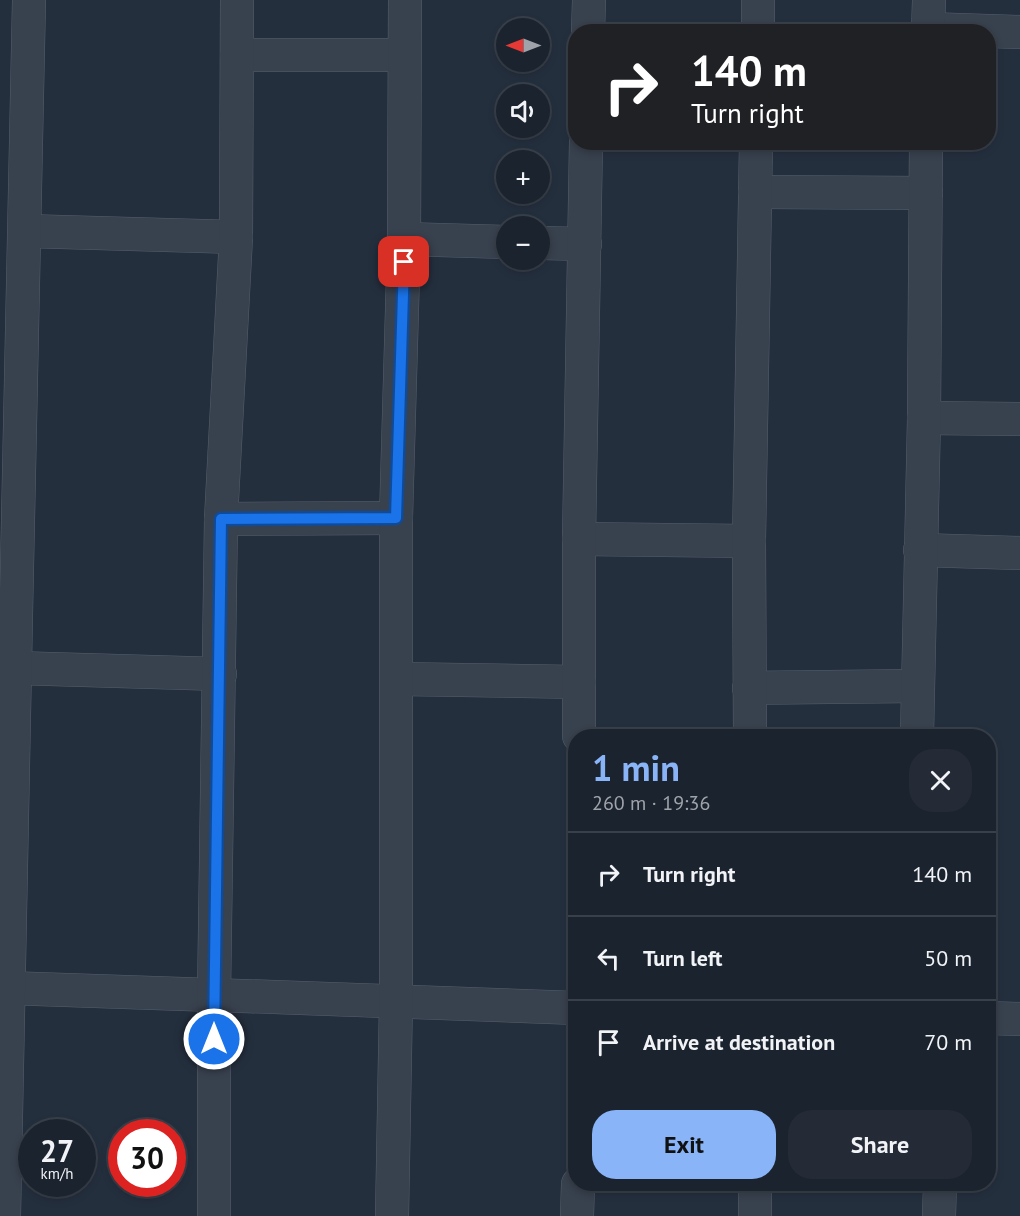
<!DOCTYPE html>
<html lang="en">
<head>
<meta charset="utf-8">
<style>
  :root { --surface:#1b232e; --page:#242b36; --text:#f1f3f6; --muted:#a0a4aa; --line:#39404a; --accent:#8ab4f8 }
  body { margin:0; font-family:"PT Sans",sans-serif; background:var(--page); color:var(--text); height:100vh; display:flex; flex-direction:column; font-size:22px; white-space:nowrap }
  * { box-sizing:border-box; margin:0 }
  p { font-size:20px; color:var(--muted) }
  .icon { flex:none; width:33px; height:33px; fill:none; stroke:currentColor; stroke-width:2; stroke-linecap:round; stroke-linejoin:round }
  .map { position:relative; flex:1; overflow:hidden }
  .drawer { position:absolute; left:568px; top:729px; width:428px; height:462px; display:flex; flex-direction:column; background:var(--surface); border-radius:24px; box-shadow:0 3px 9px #0003,0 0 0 2px var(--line) }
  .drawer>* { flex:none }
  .banner { position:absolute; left:568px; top:24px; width:428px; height:126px; border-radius:24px; box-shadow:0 3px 9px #0003,0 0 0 2px var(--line); background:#202124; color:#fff; overflow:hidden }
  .needle { width:39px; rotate:270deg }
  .tools { position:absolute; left:496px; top:18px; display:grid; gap:12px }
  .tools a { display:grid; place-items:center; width:54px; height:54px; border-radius:50%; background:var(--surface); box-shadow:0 3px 9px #0003,0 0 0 2px var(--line); font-size:30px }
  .speed { position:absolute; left:18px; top:1119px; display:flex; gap:12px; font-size:30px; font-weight:700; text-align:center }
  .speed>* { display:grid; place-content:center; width:78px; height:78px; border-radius:50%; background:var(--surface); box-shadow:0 3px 9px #0003,0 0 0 2px var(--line); line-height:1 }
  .speed small { font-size:15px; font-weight:400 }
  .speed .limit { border:9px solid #d22; background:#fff; color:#111 }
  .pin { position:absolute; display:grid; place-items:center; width:51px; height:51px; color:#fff; margin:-26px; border-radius:12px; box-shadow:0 3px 9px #0006 }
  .me { position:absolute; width:66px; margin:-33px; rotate:0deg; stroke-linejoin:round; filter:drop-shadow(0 0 4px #0008) }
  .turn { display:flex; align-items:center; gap:21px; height:126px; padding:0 24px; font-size:27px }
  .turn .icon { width:78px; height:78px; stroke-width:2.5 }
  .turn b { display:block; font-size:42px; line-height:51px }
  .round { display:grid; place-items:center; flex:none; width:63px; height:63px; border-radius:24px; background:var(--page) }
  .head { display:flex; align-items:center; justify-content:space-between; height:102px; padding:0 24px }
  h1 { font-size:36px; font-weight:700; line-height:45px; color:var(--accent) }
  .primary-button { display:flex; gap:12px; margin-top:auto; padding:12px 24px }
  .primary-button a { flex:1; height:69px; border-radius:24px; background:var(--accent); color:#111; font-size:24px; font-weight:700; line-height:69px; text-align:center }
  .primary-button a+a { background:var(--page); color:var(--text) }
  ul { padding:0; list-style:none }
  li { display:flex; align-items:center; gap:18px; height:84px; padding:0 24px; border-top:2px solid var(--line) }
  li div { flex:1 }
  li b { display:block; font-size:22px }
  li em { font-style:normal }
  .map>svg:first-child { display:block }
</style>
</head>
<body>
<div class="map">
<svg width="1020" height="1216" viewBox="0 0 1020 1216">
  <rect width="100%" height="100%" fill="#242f3e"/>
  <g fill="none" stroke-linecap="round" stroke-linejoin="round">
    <defs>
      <g id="minor">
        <path d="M928,29L1020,32"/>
        <path d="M588,32L589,0"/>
        <path d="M758,32V0"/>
        <path d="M928,32L929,0"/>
        <path d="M237,55H404"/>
        <path d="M755,192L926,193"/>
        <path d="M26,231L236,237"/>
        <path d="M404,239L507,242"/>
        <path d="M540,243L585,244"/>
        <path d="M924,418L1020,419"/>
        <path d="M221,519L396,518"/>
        <path d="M579,539L749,541"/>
        <path d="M920,550L1020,553"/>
        <path d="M15,668L220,674"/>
        <path d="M397,679L579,682"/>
        <path d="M749,688L917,686"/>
        <path d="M579,736V539L586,142"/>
        <path d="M750,736L749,541L756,142"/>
        <path d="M917,736L924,418L926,142"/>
        <path d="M7,988C197,995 386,1000 576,1008"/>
        <path d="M988,1018L1020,1019"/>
        <path d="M4,1216C9,811 23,405 29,0"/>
        <path d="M214,1216V996L221,519L236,237L237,0"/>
        <path d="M392,1216L396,1000V518L404,239L405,0"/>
        <path d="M577,1216L578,1184"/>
        <path d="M755,1216V1184"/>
        <path d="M939,1216L940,1184"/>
      </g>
    </defs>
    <use href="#minor" stroke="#565f6c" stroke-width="34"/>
    <use href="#minor" stroke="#38414e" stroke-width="33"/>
  </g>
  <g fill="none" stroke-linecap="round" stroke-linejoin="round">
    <defs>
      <path id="route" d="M214,1039L221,519L396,518L404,262"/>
    </defs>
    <use href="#route" stroke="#114b97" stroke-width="15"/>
    <use href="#route" stroke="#1a73e8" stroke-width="10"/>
  </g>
</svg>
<div class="tools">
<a><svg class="needle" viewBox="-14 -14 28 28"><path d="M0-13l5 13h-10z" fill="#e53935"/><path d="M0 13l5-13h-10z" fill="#a0a4aa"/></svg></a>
<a><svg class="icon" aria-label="sound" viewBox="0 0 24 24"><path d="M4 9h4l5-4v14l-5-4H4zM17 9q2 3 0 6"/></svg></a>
<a>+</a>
<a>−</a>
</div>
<div class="speed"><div>27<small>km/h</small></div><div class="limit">30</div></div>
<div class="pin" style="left:404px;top:262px;background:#d93025"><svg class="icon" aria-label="arrive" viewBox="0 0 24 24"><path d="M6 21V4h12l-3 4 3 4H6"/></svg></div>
<svg class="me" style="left:214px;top:1039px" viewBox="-20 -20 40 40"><circle r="17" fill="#1a73e8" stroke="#fff" stroke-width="3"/><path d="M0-11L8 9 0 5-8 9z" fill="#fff"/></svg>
<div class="banner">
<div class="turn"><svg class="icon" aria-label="right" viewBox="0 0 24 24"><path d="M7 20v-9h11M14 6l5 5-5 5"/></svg><div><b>140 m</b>Turn right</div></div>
</div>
<section class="drawer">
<div class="head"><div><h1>1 min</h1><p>260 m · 19:36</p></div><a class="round"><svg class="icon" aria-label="close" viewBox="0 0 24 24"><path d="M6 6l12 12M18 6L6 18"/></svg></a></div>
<ul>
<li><svg class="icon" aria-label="right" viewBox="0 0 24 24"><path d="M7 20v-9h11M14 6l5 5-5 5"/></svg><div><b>Turn right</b></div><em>140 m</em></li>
<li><svg class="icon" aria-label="left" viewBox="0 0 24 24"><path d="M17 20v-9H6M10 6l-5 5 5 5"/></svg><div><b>Turn left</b></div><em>50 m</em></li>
<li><svg class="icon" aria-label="arrive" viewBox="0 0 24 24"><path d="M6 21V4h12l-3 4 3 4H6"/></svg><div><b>Arrive at destination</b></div><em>70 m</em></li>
</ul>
<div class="primary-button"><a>Exit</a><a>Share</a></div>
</section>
</div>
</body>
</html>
